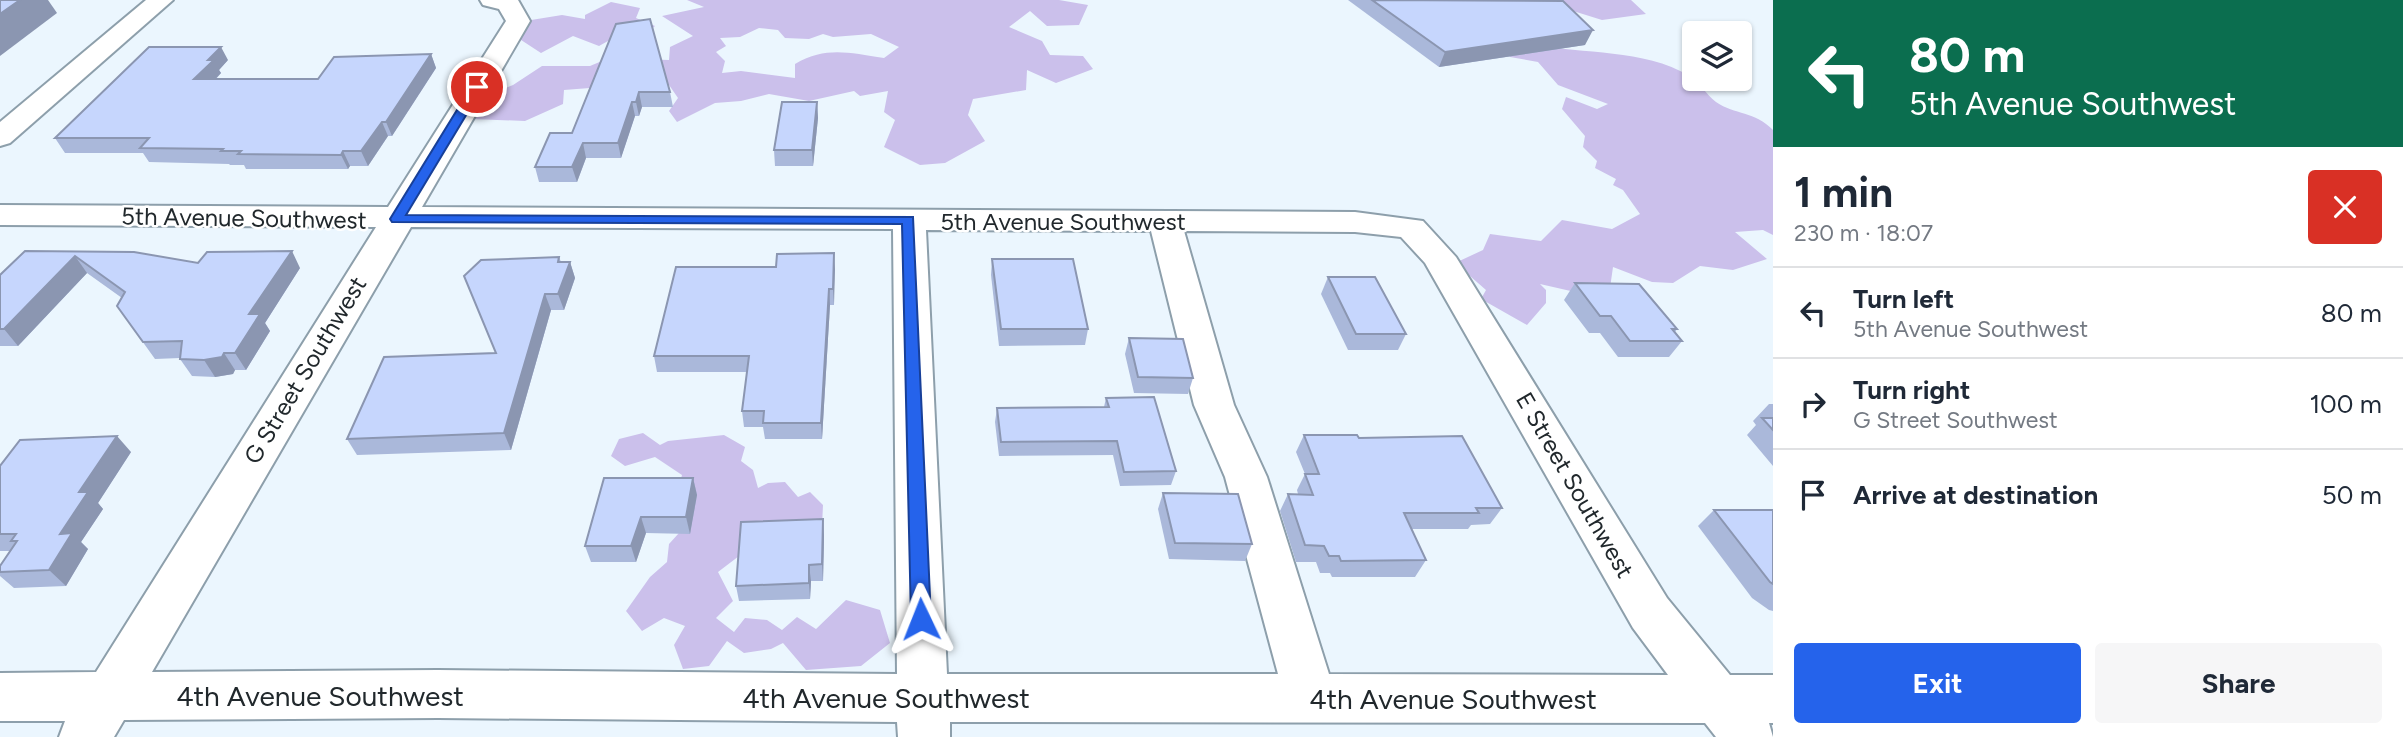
<!DOCTYPE html>
<html lang="en">
<head>
<meta charset="utf-8">
<style>
  :root { --surface:#fff; --page:#f6f6f7; --text:#1f2937; --muted:#747a83; --line:#e0e1e3; --accent:#2563eb }
  body { margin:0; font-family:Figtree,sans-serif; background:var(--page); color:var(--text); height:100vh; display:flex; flex-direction:column; font-size:26px; white-space:nowrap }
  * { box-sizing:border-box; margin:0 }
  p { font-size:23px; color:var(--muted) }
  .icon { flex:none; width:38px; height:38px; fill:none; stroke:currentColor; stroke-width:2; stroke-linecap:round; stroke-linejoin:round }
  .map { position:relative; flex:1; overflow:hidden }
  .drawer { display:flex; flex-direction:column; background:var(--surface); width:630px }
  .drawer>* { flex:none }
  .guide { background:#0b6e4f; color:#fff; overflow:hidden }
  .buttons { position:absolute; left:1682px; top:21px; display:grid; gap:14px }
  .buttons a { display:grid; place-items:center; width:70px; height:70px; border-radius:7px; background:var(--surface); box-shadow:0 2px 5px #0004; font-size:35px }
  .pin { position:absolute; display:grid; place-items:center; width:60px; height:60px; color:#fff; margin:-30px; border:4px solid #fff; border-radius:50%; box-shadow:0 2px 7px #0007 }
  .me { position:absolute; width:77px; margin:-38px; rotate:358deg; stroke-linejoin:round; filter:drop-shadow(0 0 5px #0008) }
  .turn { display:flex; align-items:center; gap:24px; height:147px; padding:0 21px; font-size:32px }
  .turn .icon { width:91px; height:91px; stroke-width:2.5 }
  .turn b { display:block; font-size:49px; line-height:60px }
  .round { display:grid; place-items:center; flex:none; width:74px; height:74px; border-radius:7px; background:var(--page) }
  .head { display:flex; align-items:center; justify-content:space-between; height:119px; padding:0 21px }
  h1 { font-size:42px; font-weight:700; line-height:52px }
  .cta { display:flex; gap:14px; margin-top:auto; padding:14px 21px }
  .cta a { flex:1; height:80px; border-radius:7px; background:var(--accent); color:#fff; font-size:28px; font-weight:700; line-height:80px; text-align:center }
  .cta a+a { background:var(--page); color:var(--text) }
  ul { padding:0; list-style:none }
  li { display:flex; align-items:center; gap:21px; height:91px; padding:0 21px; border-top:2px solid var(--line) }
  li div { flex:1 }
  li b { display:block; font-size:26px }
  li em { font-style:normal }
  main { display:flex; flex:1; min-height:0 }
  .map>svg:first-child { display:block }
</style>
</head>
<body>
<main>
<div class="map">
<svg width="1773" height="737" viewBox="0 0 1773 737">
  <rect width="100%" height="100%" fill="#ebf6fe"/>
  <g fill="#cbc0eb" fill-rule="evenodd">
    <path d="M687,0H1059L1088,5L1079,25L1047,26L1030,11L1009,27L1042,41L1050,55L1083,56L1093,69L1056,83L1027,70L1026,90L973,99L968,115L985,141L945,163L920,165L884,147L895,120L884,112L888,91L860,96L854,91L809,101L769,94L741,101L715,103L677,122L669,111L678,98L667,82L564,90L563,104L525,121L471,119L483,97L513,85L542,66H590L609,58L669,60L670,47L693,36L662,16L704,7ZM759,28L778,30L785,38L809,39L823,34L833,37L871,34L899,47L884,58C848,53 827,46 795,64V78L741,71L722,73L725,61L716,52L726,46L720,38L740,37Z"/>
    <path d="M1472,0H1631L1646,14L1602,20L1570,10L1533,44C1585,55 1642,48 1690,76C1700,82 1706,95 1716,102C1735,115 1755,111 1773,130V235L1763,230L1735,232L1767,259L1733,270L1700,266L1673,283L1652,282L1613,267L1610,288L1575,292L1540,284L1546,290V303L1527,325L1481,299L1486,290L1455,263L1483,250L1490,234L1541,241L1562,220L1612,229L1640,214L1623,190L1613,185L1616,179L1595,168L1597,161L1583,147L1585,136L1562,109L1566,97L1597,109L1608,104L1558,85L1538,62L1510,57L1502,41Z"/>
    <path d="M611,2L640,8L636,18L655,26L641,38L617,36L599,46L573,36L541,53L518,38L525,21L562,15L585,19V15Z"/>
    <path d="M643,433L660,445L668,441L724,435L745,447L741,461L753,470L758,488L768,483L785,482L798,497L810,492L823,505L822,526L743,553L718,572L733,601L716,618L734,632L745,618L767,620L782,630L797,617L816,629L846,600L880,610L890,643L861,666L806,670L783,643L771,649L744,653L727,641L709,666L683,669L674,645L685,626L664,618L642,631L626,611L650,577L667,562L669,544L679,533L674,504L682,475L655,457L625,466L611,456L619,439Z"/>
  </g>
  <g fill="none" stroke-linecap="round" stroke-linejoin="round">
    <defs>
      <g id="minor">
        <path d="M146,0H173L10,143L0,146V122Z"/>
        <path d="M480,0H518L530,21L422,207L1355,212L1423,221L1456,257L1667,598L1730,675H1773V723H1769L1773,737H1716L1705,723L950,722V737H898L897,722L438,718L124,720L114,737H59L65,721H0V673L96,672L376,227L0,225V205L388,207L506,21L499,9L483,5ZM411,227L893,229L897,674L438,670L152,672ZM926,230L1151,231L1194,405L1225,477L1278,674H947ZM1184,231L1355,232L1401,237L1425,263L1633,628L1668,675L1329,674L1267,477L1234,405Z"/>
      </g>
    </defs>
    <use href="#minor" stroke="#8d9fab" stroke-width="4"/>
    <use href="#minor" fill="#fff" fill-rule="evenodd"/>
  </g>
  <g fill="#aab8da">
    <path d="M1348,0H1486L1585,45L1439,67Z"/>
    <path d="M616,24L670,92L673,107H642L639,116H635L621,158H586L577,182H539L535,167L572,133Z"/>
    <path d="M431,54L436,68L392,136H388L368,166H350L348,169H246L244,165H230L229,164L149,162L143,153H65L55,138L228,60L219,70L221,73L216,79H318Z"/>
    <path d="M817,102L818,118L813,166H775L774,150Z"/>
    <path d="M25,251L198,263L300,268L265,323L270,331L246,370H235L233,374L215,377L192,376L180,359V358L155,359L117,306L122,298L87,273L18,346H0V275Z"/>
    <path d="M834,253V305H830L822,439H765L763,427H744L742,411L747,372H657L654,356L776,267Z"/>
    <path d="M559,257L561,262H570L575,278L564,310H551L511,450L357,455L347,439L496,353Z"/>
    <path d="M992,259L1088,329L1085,345L999,346L991,275Z"/>
    <path d="M1328,277L1406,334L1398,350H1348L1321,294Z"/>
    <path d="M1575,283L1677,329L1675,332L1682,341L1669,357H1618L1600,333H1589L1564,300Z"/>
    <path d="M1129,338L1193,378L1188,394L1134,393L1125,354Z"/>
    <path d="M1106,398L1176,471L1171,485L1120,486L1113,455L999,456L995,422L997,408L1104,407Z"/>
    <path d="M1769,404H1773V466L1747,435L1756,425L1753,421Z"/>
    <path d="M1304,435L1359,438L1502,508L1490,524L1471,525L1468,529H1411L1426,560L1415,577H1332L1330,573H1320L1316,562H1296L1280,511L1288,494H1298L1297,490L1305,474L1296,452Z"/>
    <path d="M131,452L98,503L103,509L81,542L88,549L66,586L14,588L0,576V566L10,551H0V466Z"/>
    <path d="M693,478L697,495L690,534L646,533L636,562H591L585,546Z"/>
    <path d="M1163,493L1252,544L1245,561L1169,559L1158,509Z"/>
    <path d="M1714,510H1773V611L1769,610L1752,598L1698,526Z"/>
    <path d="M823,519L824,536L823,581H811L810,599L739,601L736,586Z"/>
  </g>
  <g fill="#8b96b1">
    <path d="M20,0H48L57,13L0,56V14Z"/>
    <path d="M1593,30L1585,45L1439,67L1445,52Z"/>
    <path d="M221,47L228,60L219,70L221,73L202,93L194,79L208,60Z"/>
    <path d="M431,54L436,68L392,136L386,122Z"/>
    <path d="M639,92L642,107L639,116L636,102Z"/>
    <path d="M632,102L635,116L621,158L618,143Z"/>
    <path d="M817,102L818,118L813,166L812,150Z"/>
    <path d="M382,122L388,136L368,166L361,151Z"/>
    <path d="M583,143L586,158L577,182L572,167Z"/>
    <path d="M343,151L350,166L348,169L341,155Z"/>
    <path d="M292,251L300,268L265,323L270,331L246,370L235,353L249,314Z"/>
    <path d="M834,253L835,269L834,305L833,289Z"/>
    <path d="M75,256L87,273L18,346L4,329Z"/>
    <path d="M570,262L575,278L564,310L558,294Z"/>
    <path d="M829,289L830,305L822,439L821,423Z"/>
    <path d="M545,294L551,310L511,450L504,433Z"/>
    <path d="M224,353L235,370L233,374L215,377L204,360Z"/>
    <path d="M117,436L131,452L98,503L103,509L81,542L88,549L66,586L49,570L60,534L79,492Z"/>
    <path d="M693,478L697,495L690,534L686,517Z"/>
    <path d="M641,517L646,533L636,562L631,546Z"/>
    <path d="M823,519L824,536L823,581L822,564Z"/>
    <path d="M809,565L811,581L810,599L809,583Z"/>
  </g>
  <g fill="#c6d6fd" stroke="#8b96b1" stroke-width="2">
    <path d="M0,0H20L0,14Z"/>
    <path d="M1372,0L1563,1L1593,30L1445,52Z"/>
    <path d="M650,19L670,92H639L636,102H632L618,143H583L572,167H535L550,133H572L616,24Z"/>
    <path d="M149,47H221L208,60H214L194,79H318L334,57L431,54L386,122H382L361,151H343L341,155L238,154L241,151H221L223,149L140,148L149,138H55Z"/>
    <path d="M782,102H817L812,150H774Z"/>
    <path d="M25,251L134,252L198,263L207,252L292,251L249,314H260L235,353H224L222,357L204,360L180,359L182,341L143,342L117,306L125,292L75,256L4,329H0V275Z"/>
    <path d="M834,253L833,289H829L821,423H763L764,411H742L749,356H654L676,267H776L777,254Z"/>
    <path d="M559,257L558,262H570L558,294H545L504,433L347,439L384,357L496,353L464,276L481,260Z"/>
    <path d="M992,259H1073L1088,329H1001Z"/>
    <path d="M1328,277H1375L1406,334H1356Z"/>
    <path d="M1575,283L1639,284L1677,329H1672L1682,341H1630L1611,316H1600Z"/>
    <path d="M1129,338L1183,339L1193,378L1138,377Z"/>
    <path d="M1154,397L1176,471L1124,472L1117,441L1001,442L997,408L1109,407L1106,398Z"/>
    <path d="M1762,418H1773V430Z"/>
    <path d="M1304,435H1357L1359,438L1462,436L1502,508H1476L1479,513H1404L1426,560L1341,561L1339,556H1329L1324,546L1305,545L1288,494L1313,495L1305,474H1319Z"/>
    <path d="M117,436L79,492H88L60,534L72,533L49,570L0,572V566L17,541H11L16,534H0V466L20,440Z"/>
    <path d="M604,478H693L686,517H641L631,546H585Z"/>
    <path d="M1163,493L1238,494L1252,544L1175,543Z"/>
    <path d="M1714,510H1773V584L1770,582Z"/>
    <path d="M823,519L822,564L809,565V583L736,586L741,522Z"/>
  </g>
  <path fill="#2563eb" stroke="#184099" stroke-width="2" d="M473,84L483,87L406,215L913,217L931,619L928,625L921,627L914,625L911,619L902,224L392,222L390,219Z"/>
  <g text-anchor="middle" dominant-baseline="central" stroke-width="5" stroke-linejoin="round" paint-order="stroke">
    <g font-size="24" fill="#21282c" stroke="#fff">
      <text transform="translate(244 218) rotate(1)">5th Avenue Southwest</text>
      <text x="1063" y="221">5th Avenue Southwest</text>
      <text transform="translate(305 370) rotate(-59)">G Street Southwest</text>
      <text transform="translate(1575 485) rotate(60)">E Street Southwest</text>
    </g>
    <g font-size="28" fill="#21282c" stroke="#fff">
      <text x="320" y="696">4th Avenue Southwest</text>
      <text x="886" y="698">4th Avenue Southwest</text>
      <text x="1453" y="699">4th Avenue Southwest</text>
    </g>
  </g>
</svg>
<div class="buttons">
<a><svg class="icon" aria-label="layers" viewBox="0 0 24 24"><path d="M12 4l9 5-9 5-9-5zM3 14l9 5 9-5"/></svg></a>
</div>
<div class="pin" style="left:477px;top:87px;background:#d93025"><svg class="icon" aria-label="arrive" viewBox="0 0 24 24"><path d="M6 21V4h12l-3 4 3 4H6"/></svg></div>
<svg class="me" style="left:921px;top:619px" viewBox="-20 -20 40 40"><path d="M0-17L14 15 0 8-14 15z" fill="#2563eb" stroke="#fff" stroke-width="4"/></svg>
</div>
<section class="drawer">
<div class="guide">
<div class="turn"><svg class="icon" aria-label="left" viewBox="0 0 24 24"><path d="M17 20v-9H6M10 6l-5 5 5 5"/></svg><div><b>80 m</b>5th Avenue Southwest</div></div>
</div>
<div class="head"><div><h1>1 min</h1><p>230 m · 18:07</p></div><a class="round" style="background:#d93025;color:#fff"><svg class="icon" aria-label="close" viewBox="0 0 24 24"><path d="M6 6l12 12M18 6L6 18"/></svg></a></div>
<ul>
<li><svg class="icon" aria-label="left" viewBox="0 0 24 24"><path d="M17 20v-9H6M10 6l-5 5 5 5"/></svg><div><b>Turn left</b><p>5th Avenue Southwest</p></div><em>80 m</em></li>
<li><svg class="icon" aria-label="right" viewBox="0 0 24 24"><path d="M7 20v-9h11M14 6l5 5-5 5"/></svg><div><b>Turn right</b><p>G Street Southwest</p></div><em>100 m</em></li>
<li><svg class="icon" aria-label="arrive" viewBox="0 0 24 24"><path d="M6 21V4h12l-3 4 3 4H6"/></svg><div><b>Arrive at destination</b></div><em>50 m</em></li>
</ul>
<div class="cta"><a>Exit</a><a>Share</a></div>
</section>
</main>
</body>
</html>
